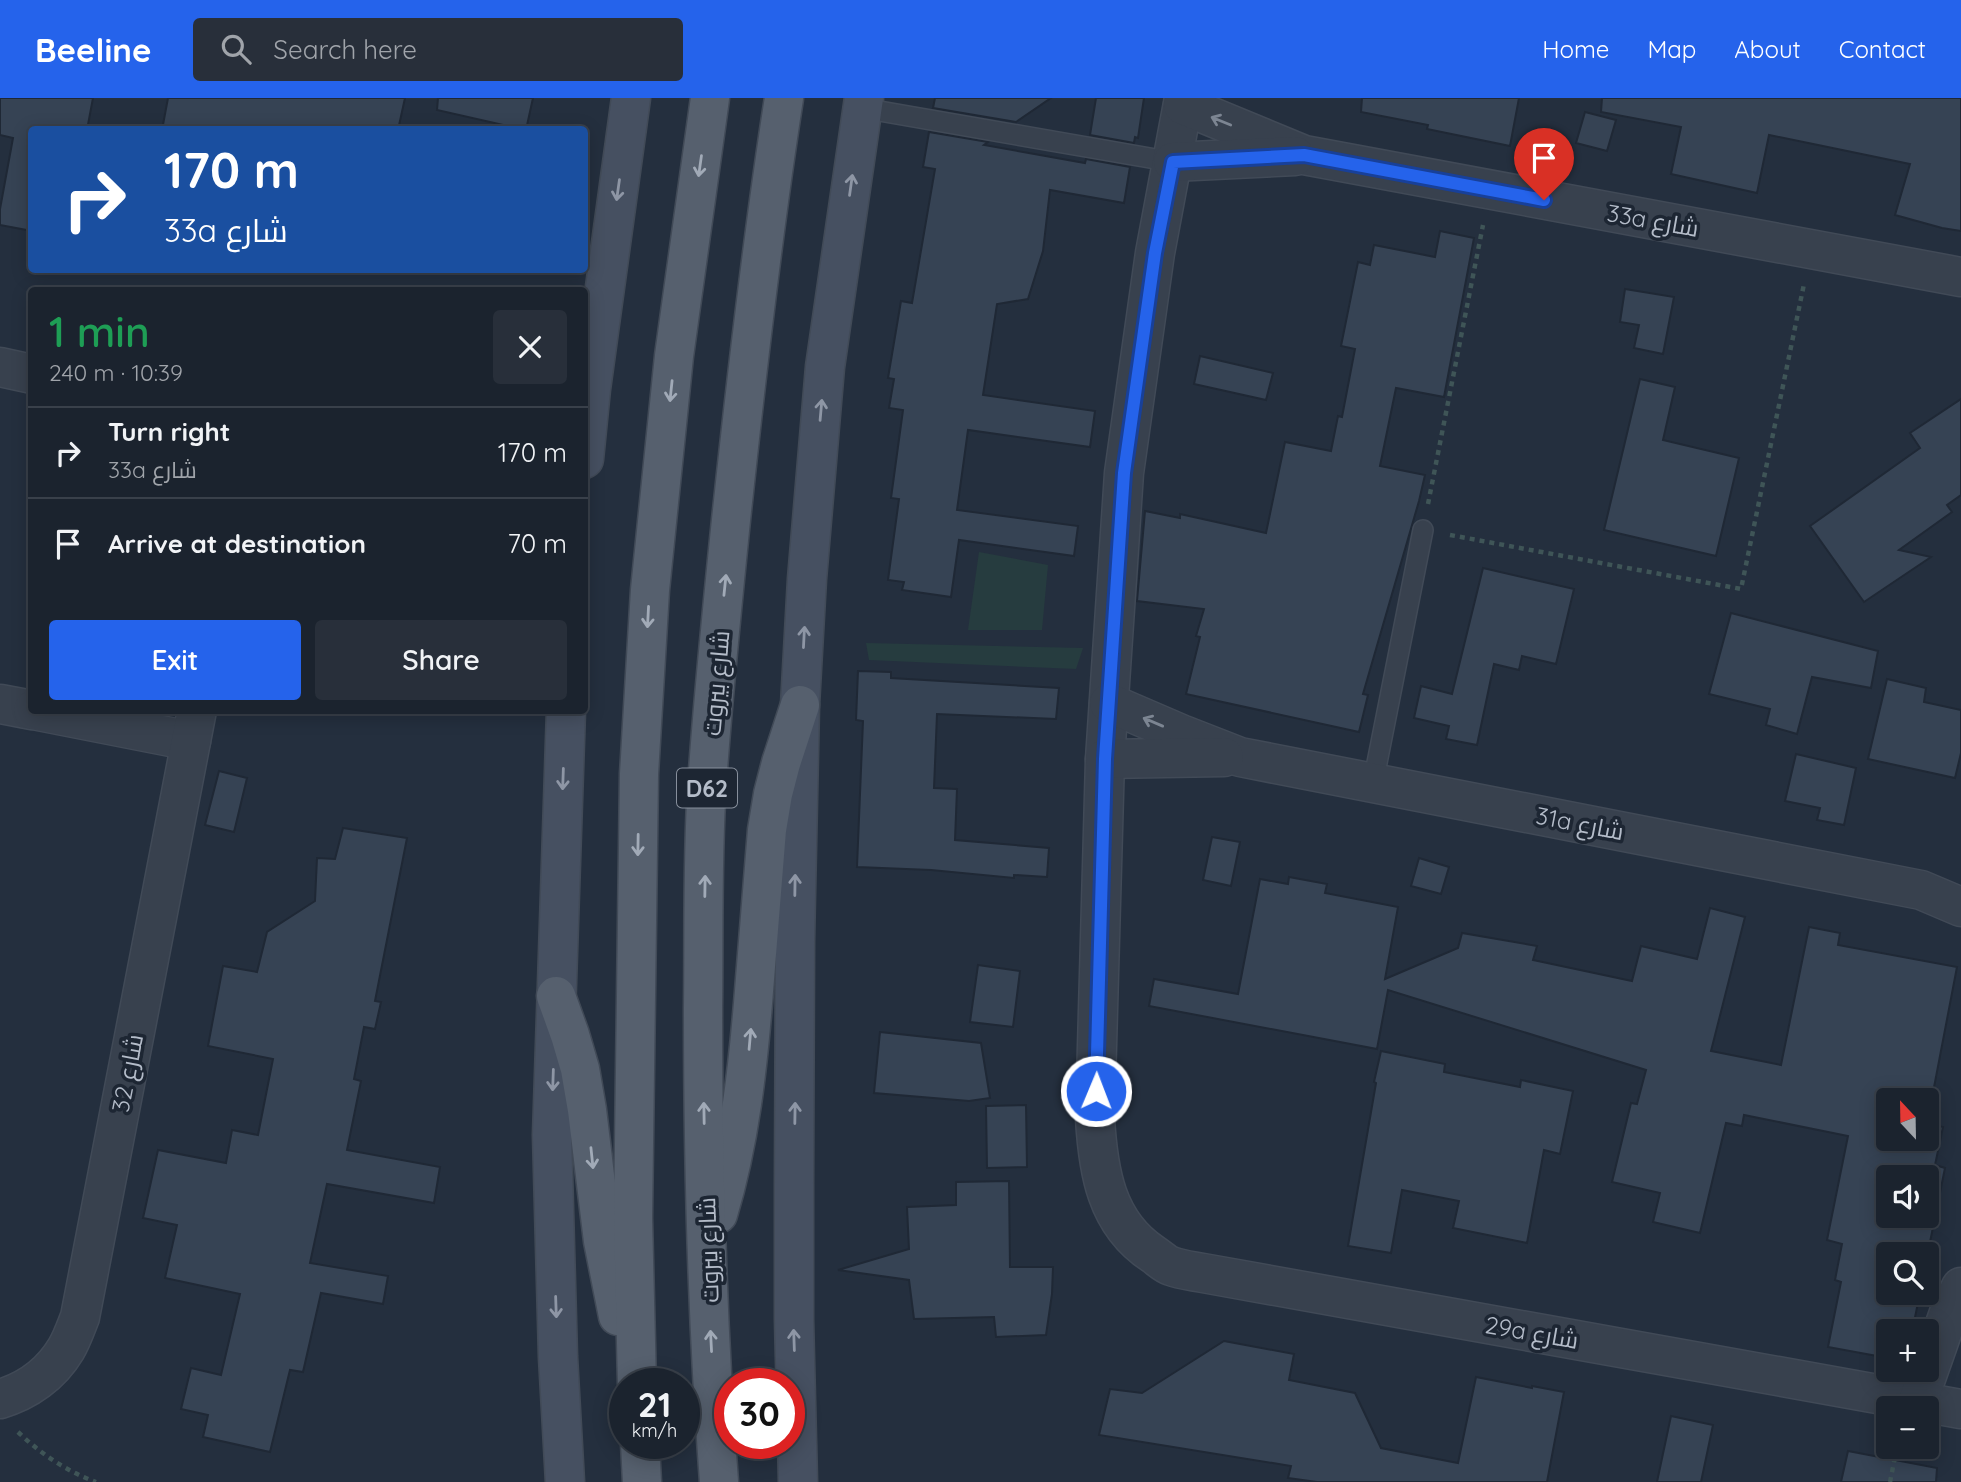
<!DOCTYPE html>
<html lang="en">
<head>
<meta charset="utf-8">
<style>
  :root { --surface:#1b232e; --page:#282f3a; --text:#f1f3f6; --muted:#a0a4aa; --line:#39404a; --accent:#2563eb }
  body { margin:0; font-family:Quicksand,Cairo,sans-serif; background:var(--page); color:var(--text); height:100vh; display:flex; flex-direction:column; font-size:26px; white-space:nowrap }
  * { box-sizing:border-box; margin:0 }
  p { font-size:23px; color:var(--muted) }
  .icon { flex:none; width:38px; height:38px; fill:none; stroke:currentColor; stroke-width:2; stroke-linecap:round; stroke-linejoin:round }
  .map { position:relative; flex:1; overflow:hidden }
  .side { position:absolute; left:28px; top:189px; width:560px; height:427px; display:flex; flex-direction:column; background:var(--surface); border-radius:7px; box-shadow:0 4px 18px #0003,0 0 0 2px var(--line) }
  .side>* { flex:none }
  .banner { position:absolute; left:28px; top:28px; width:560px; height:147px; border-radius:7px; box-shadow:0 4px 18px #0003,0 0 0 2px var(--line); background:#1a4fa0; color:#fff; overflow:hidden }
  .needle { width:46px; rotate:338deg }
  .fabs { position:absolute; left:1876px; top:990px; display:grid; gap:14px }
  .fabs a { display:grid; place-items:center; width:63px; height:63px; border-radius:7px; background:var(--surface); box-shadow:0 4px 18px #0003,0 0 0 2px var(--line); font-size:35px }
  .speed { position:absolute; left:609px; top:1270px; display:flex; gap:14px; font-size:35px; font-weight:700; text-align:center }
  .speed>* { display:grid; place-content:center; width:91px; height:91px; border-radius:50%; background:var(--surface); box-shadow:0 4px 18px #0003,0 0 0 2px var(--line); line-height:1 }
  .speed small { font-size:18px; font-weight:400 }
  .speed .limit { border:10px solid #d22; background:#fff; color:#111 }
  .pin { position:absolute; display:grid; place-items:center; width:60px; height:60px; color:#fff; margin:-72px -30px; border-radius:50% 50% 50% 0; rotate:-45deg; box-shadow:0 0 7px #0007 }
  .pin .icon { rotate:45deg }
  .me { position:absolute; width:77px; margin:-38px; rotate:1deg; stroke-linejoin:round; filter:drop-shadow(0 0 5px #0008) }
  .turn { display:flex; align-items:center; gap:24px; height:147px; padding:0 21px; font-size:32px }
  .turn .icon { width:91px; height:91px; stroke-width:2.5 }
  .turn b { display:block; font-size:49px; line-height:60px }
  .round { display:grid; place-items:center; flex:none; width:74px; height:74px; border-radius:7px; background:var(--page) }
  .summary { display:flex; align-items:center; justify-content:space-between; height:119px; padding:0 21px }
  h1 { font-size:42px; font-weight:600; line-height:52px; color:#1e9e55 }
  .primary-button { display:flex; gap:14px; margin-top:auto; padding:14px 21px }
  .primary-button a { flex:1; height:80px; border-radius:7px; background:var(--accent); color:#fff; font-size:28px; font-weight:600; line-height:80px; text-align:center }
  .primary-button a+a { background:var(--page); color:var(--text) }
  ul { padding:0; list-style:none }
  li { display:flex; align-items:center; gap:21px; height:91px; padding:0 21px; border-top:2px solid var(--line) }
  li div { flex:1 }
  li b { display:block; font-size:26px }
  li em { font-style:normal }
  header { display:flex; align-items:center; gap:42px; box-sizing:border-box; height:98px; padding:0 35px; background:var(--accent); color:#fff }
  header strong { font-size:33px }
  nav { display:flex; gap:38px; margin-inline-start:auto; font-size:24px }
  .search { width:490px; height:63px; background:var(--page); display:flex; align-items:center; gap:18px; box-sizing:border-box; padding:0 24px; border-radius:7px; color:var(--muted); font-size:26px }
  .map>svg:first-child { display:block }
</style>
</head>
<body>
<header>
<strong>Beeline</strong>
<div class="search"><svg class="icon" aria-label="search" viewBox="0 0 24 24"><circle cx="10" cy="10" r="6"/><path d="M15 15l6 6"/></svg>Search here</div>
<nav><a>Home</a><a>Map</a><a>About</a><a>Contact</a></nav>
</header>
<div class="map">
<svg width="1961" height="1384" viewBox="0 0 1961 1384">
  <rect width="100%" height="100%" fill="#242f3e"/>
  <g fill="#263c3f">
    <path d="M979,454L1048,467L1042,532H968Z"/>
    <path d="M866,545L1083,550L1076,571L869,562Z"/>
  </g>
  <g fill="#364354" stroke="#1f2835" stroke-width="2" fill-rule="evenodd">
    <path d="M0,0H93L87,32H32V133L0,127V111L13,40L0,37Z"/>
    <path d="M168,0H405L398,32H162Z"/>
    <path d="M438,0H533L526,32L437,12Z"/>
    <path d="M935,0H1051L1016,24L933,10Z"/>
    <path d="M1096,0H1144L1138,40L1135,39L1134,45L1090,37Z"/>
    <path d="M1362,0H1519L1510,48L1427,31L1428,27L1361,14Z"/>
    <path d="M1602,0H1961V133L1942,130L1895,117L1910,66L1818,47L1769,37L1757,95L1671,76L1681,29L1601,14Z"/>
    <path d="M1585,14L1616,22L1607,53L1576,45Z"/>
    <path d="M929,34L988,44L984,47L1085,65L1086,61L1130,69L1124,105L1050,92L1043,153L1028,201L997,206L983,297L1095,313L1090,349L968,332L957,412L1078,428L1074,458L959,442L951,499L902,492L904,484L888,482L899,401L891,400L903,312L889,310L894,281L888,280L901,203L912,205L935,71L923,69Z"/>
    <path d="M1440,133L1474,140L1444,299L1396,290L1380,368L1425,377L1419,403L1363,596L1368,597L1359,634L1186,596L1200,539L1196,538L1204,511L1137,503L1145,413L1180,420V416L1266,435L1285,344L1331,353L1338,318L1342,319L1355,251L1341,248L1358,164L1370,167L1374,147L1435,159Z"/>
    <path d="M1625,191L1674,199L1663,256L1634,250L1639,227L1620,224Z"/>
    <path d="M1200,258L1273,275L1266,302L1194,286Z"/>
    <path d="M1640,281L1675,289L1663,342L1739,360L1716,458L1604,432Z"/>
    <path d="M1961,301V397L1947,407L1952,414L1899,452L1931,459L1864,504L1810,428L1920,350L1910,335Z"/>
    <path d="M1483,470L1574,491L1556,566L1522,558L1519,572L1494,566L1477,647L1446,641L1449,628L1414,620L1421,588L1452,596Z"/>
    <path d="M1731,515L1878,553L1871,590L1812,579L1797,636L1766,627L1770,611L1709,596Z"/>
    <path d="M858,573L891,574V580L1059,590L1056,621L937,616L934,690L957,691L955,742L1049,750L1047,779L1014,777V780L931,772L857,769L863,623L856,622Z"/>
    <path d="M1887,581L1926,590L1924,604L1961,612V655L1955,680L1868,661Z"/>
    <path d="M1796,656L1856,670L1844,727L1817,722L1820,710L1785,703Z"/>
    <path d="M219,673L247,680L234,734L205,727Z"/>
    <path d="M343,730L407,740L375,903L381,904L375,931L364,929L354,981L361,983L347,1052L440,1069L434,1105L327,1086L310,1165L388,1178L383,1206L321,1195L303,1274L290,1272L270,1354L203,1339L208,1317L181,1311L191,1270L221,1277L240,1196L165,1180L177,1127L143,1120L158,1052L226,1065L232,1032L258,1037L273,961L208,948L223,868L257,874L267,834L315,803L317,760L335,761Z"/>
    <path d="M1212,739L1240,744L1231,788L1203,782Z"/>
    <path d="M1419,760L1449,769L1441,796L1411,788Z"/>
    <path d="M1289,779L1327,786L1325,795L1398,809L1385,881L1458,850L1462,835L1537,848L1533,862L1632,883L1641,848L1697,861L1710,810L1745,819L1711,953L1781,967L1809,829L1840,835L1838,847L1957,869L1927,1026L1943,1029L1935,1067L1945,1070L1927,1159V1157H1888V1195H1920L1912,1234H1888V1260L1828,1249L1841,1184L1835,1182L1842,1146L1827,1142L1848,1038L1744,1017L1742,1028L1726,1025L1700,1135L1653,1124L1660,1095L1612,1084L1631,1005L1637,1006L1646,972L1388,892L1377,951L1149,908L1154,881L1238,896L1260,781L1288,786ZM1888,1003H1927V1041H1888ZM1888,1080H1927V1118H1888Z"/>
    <path d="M978,867L1020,873L1013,929L970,924Z"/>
    <path d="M880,934L981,945L990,1000L969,1003L874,995Z"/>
    <path d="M1381,953L1445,966L1444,974L1520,989L1521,982L1573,993L1560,1056L1544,1052L1527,1145L1453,1130L1459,1103L1402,1092L1391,1155L1348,1148L1376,985L1374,984Z"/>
    <path d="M1026,1007L1027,1069L987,1070L986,1008Z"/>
    <path d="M1009,1083L1010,1169H1053L1052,1196L1046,1237L996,1239L994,1219L914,1221L909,1182L838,1172L909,1151L907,1109L956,1107V1084Z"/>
    <path d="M1224,1243L1294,1256L1289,1282L1355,1295L1381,1350L1458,1365L1476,1279L1532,1290V1288L1564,1294L1547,1384H1317L1288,1380L1291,1368L1099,1337L1110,1291L1142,1295Z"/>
    <path d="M1671,1318L1713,1327L1701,1384H1657Z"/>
    <path d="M1848,1353L1937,1370L1936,1384H1841Z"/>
  </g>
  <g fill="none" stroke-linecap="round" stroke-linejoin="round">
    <defs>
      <g id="service">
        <path d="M862,10L1173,64"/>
        <path d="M1373,685L1423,432"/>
      </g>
      <g id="minor">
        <path d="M1184,0L1155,155L1124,375L1105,661L1095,1020C1098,1073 1106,1125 1153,1156C1159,1160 1165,1166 1171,1168C1181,1172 1193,1173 1203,1175L1961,1311"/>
        <path d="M1183,7L1304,57L1961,179"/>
        <path d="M1173,64L1295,58"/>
        <path d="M0,269L32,276"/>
        <path d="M1109,605L1181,636L1240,659L1921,792L1961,809"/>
        <path d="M0,606L32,612"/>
        <path d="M33,612L191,643"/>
        <path d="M1105,661L1224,659"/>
        <path d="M0,1301C27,1293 51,1276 66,1251C72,1241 76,1229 80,1219L197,612"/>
        <path d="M1918,1303L1951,1209L1961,1189"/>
      </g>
      <g id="secondary">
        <path d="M584,361L591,291L631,0"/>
        <path d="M565,1384L558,1259L552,1037L566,612"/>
        <path d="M798,1384L794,1221V1086L795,843L800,607L807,481L825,269L864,0"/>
      </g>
      <g id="primary">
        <path d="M556,898L570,937L580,971L587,1012L603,1143L618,1218"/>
        <path d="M718,1116C740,1043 748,969 754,893C758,839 763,786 767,732L773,696L781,665L800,607"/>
        <path d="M637,1286L633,1120L639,676L650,492L674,258L710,0"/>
        <path d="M640,1346L642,1384"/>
        <path d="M719,1384C707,1226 703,1068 703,910C704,836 702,761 707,686C713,598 722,510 731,422C746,281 762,140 784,0"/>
      </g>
    </defs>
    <use href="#service" stroke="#414a57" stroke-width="22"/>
    <use href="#minor" stroke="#414a57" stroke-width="41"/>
    <use href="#secondary" stroke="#414a57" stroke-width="41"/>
    <use href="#primary" stroke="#414a57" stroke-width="41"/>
    <g stroke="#3f5557" stroke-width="4.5" stroke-dasharray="5 5" stroke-linecap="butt">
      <path d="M1428,406L1483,127"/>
      <path d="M1450,437L1741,491L1804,186"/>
      <path d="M18,1334C41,1356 66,1373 96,1384"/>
      <path d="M1890,1384L1897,1349"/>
    </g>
    <use href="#service" stroke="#38414e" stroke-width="19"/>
    <use href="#minor" stroke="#38414e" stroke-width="38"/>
    <use href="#secondary" stroke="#465061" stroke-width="38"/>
    <use href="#primary" stroke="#56606e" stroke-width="38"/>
  </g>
  <defs><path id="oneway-shaft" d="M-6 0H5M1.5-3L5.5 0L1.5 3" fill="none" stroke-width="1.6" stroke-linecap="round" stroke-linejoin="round" transform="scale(1.75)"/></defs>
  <g stroke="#7c8592">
    <use href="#oneway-shaft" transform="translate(1221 23) rotate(-158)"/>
    <use href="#oneway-shaft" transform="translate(1153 624) rotate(-157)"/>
  </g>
  <g stroke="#a1aab7">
    <use href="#oneway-shaft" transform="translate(700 68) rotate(98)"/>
    <use href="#oneway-shaft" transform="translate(671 293) rotate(96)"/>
    <use href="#oneway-shaft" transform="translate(725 487) rotate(-84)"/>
    <use href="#oneway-shaft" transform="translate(648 519) rotate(93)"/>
    <use href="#oneway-shaft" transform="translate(638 747) rotate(91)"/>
    <use href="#oneway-shaft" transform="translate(705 788) rotate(-89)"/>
    <use href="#oneway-shaft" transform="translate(750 941) rotate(-85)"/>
    <use href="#oneway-shaft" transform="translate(704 1015) rotate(-91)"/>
    <use href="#oneway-shaft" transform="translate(592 1060) rotate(84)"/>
    <use href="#oneway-shaft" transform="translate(711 1243) rotate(-93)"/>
  </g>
  <g stroke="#8e96a5">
    <use href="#oneway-shaft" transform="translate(851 87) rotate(-82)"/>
    <use href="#oneway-shaft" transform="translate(618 92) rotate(98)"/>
    <use href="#oneway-shaft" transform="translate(821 312) rotate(-85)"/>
    <use href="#oneway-shaft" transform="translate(804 539) rotate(-87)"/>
    <use href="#oneway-shaft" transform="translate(563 681) rotate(92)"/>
    <use href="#oneway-shaft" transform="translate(795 787) rotate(-89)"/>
    <use href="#oneway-shaft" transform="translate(553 982) rotate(92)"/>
    <use href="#oneway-shaft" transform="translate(795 1015) rotate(-89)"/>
    <use href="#oneway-shaft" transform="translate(556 1209) rotate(88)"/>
    <use href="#oneway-shaft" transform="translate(794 1242) rotate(-92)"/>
  </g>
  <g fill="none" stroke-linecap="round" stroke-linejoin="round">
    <defs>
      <path id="route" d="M1096,993L1105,661L1124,375L1155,155L1173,64L1304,57L1544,102"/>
    </defs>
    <use href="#route" stroke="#184099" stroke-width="18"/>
    <use href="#route" stroke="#2563eb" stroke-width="12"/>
  </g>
  <g text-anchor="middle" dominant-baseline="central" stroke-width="7" stroke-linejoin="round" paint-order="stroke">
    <rect fill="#1d2633" stroke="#878f9c" stroke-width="2" x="677" y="670.5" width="60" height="39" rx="5"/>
    <g font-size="23" font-weight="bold" fill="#b4bcc9">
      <text x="707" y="690">D62</text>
    </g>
    <g font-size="24" fill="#b4bcc9" stroke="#1d2633">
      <text transform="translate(1653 122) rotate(10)">33a شارع</text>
      <text transform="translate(716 585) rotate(-85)">شارع بيروت</text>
      <text transform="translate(1580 725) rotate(11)">31a شارع</text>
      <text transform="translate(127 975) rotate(-79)">شارع 32</text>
      <text transform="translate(708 1152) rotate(-92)">شارع بيروت</text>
      <text transform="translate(1532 1234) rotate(10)">29a شارع</text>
    </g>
  </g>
</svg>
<div class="fabs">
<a><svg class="needle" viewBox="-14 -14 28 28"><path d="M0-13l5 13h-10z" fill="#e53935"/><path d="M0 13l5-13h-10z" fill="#a0a4aa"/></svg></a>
<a><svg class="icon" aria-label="sound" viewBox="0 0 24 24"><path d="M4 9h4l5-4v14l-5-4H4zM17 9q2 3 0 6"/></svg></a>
<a><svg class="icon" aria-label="search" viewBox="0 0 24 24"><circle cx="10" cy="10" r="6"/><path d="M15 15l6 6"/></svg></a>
<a>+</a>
<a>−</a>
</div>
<div class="speed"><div>21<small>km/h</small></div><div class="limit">30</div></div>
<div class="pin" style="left:1544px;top:102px;background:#d93025"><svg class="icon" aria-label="arrive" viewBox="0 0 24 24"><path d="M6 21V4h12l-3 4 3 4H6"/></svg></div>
<svg class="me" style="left:1096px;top:993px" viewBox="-20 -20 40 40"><circle r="17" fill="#2563eb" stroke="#fff" stroke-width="3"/><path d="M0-11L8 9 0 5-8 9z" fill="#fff"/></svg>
<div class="banner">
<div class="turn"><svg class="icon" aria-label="right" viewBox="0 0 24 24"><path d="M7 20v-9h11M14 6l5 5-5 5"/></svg><div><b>170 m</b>33a شارع</div></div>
</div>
<section class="side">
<div class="summary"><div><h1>1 min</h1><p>240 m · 10:39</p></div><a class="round"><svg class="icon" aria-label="close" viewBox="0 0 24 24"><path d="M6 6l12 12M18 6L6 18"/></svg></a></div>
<ul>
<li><svg class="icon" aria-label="right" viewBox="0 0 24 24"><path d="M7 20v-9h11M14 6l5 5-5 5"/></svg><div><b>Turn right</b><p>33a شارع</p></div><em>170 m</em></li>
<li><svg class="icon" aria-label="arrive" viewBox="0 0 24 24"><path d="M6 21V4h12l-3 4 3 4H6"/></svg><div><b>Arrive at destination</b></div><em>70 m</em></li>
</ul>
<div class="primary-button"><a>Exit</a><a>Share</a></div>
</section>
</div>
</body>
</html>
